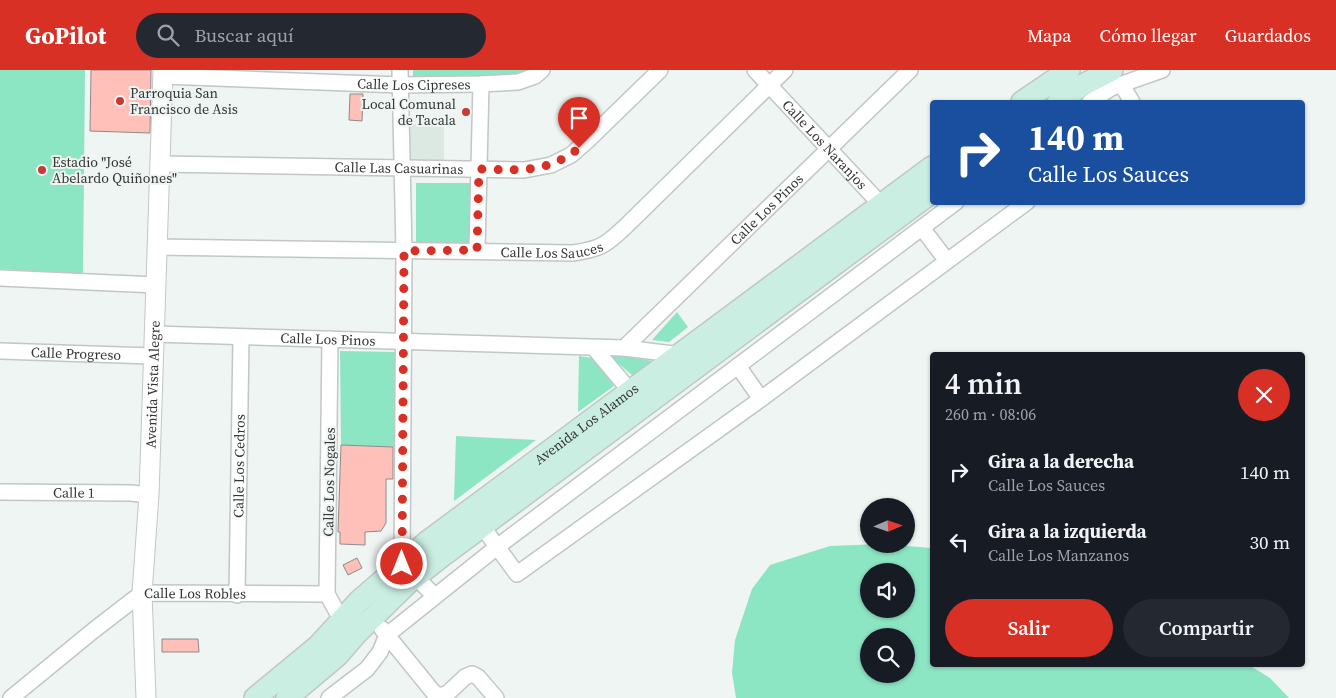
<!DOCTYPE html>
<html lang="es">
<head>
<meta charset="utf-8">
<style>
  :root { --surface:#171b24; --page:#242831; --text:#f1f3f6; --muted:#9ea1a6; --accent:#d93025 }
  body { margin:0; font-family:"Source Serif 4",serif; background:var(--page); color:var(--text); height:100vh; display:flex; flex-direction:column; font-size:19px; white-space:nowrap }
  * { box-sizing:border-box; margin:0 }
  p { font-size:16px; color:var(--muted) }
  .icon { flex:none; width:28px; height:28px; fill:none; stroke:currentColor; stroke-width:2; stroke-linecap:round; stroke-linejoin:round }
  .map { position:relative; flex:1; overflow:hidden }
  .sheet { position:absolute; left:930px; top:282px; width:375px; height:315px; display:flex; flex-direction:column; background:var(--surface); border-radius:5px; box-shadow:0 1px 4px #0004 }
  .sheet>* { flex:none }
  .guide { position:absolute; left:930px; top:30px; width:375px; height:105px; border-radius:5px; box-shadow:0 1px 4px #0004; background:#1a4fa0; color:#fff; overflow:hidden }
  .needle { width:32px; rotate:88deg }
  .fabs { position:absolute; left:860px; top:428px; display:grid; gap:10px }
  .fabs a { display:grid; place-items:center; width:55px; height:55px; border-radius:50%; background:var(--surface); box-shadow:0 1px 4px #0004; font-size:25px }
  .pin { position:absolute; display:grid; place-items:center; width:42px; height:42px; color:#fff; margin:-51px -21px; border-radius:50% 50% 50% 0; rotate:-45deg; box-shadow:0 0 5px #0007 }
  .pin .icon { rotate:45deg }
  .me { position:absolute; width:55px; margin:-28px; rotate:0deg; stroke-linejoin:round; filter:drop-shadow(0 0 4px #0008) }
  .turn { display:flex; align-items:center; gap:18px; height:105px; padding:0 15px; font-size:22px }
  .turn .icon { width:65px; height:65px; stroke-width:2.5 }
  .turn b { display:block; font-size:35px; line-height:42px }
  .round { display:grid; place-items:center; flex:none; width:52px; height:52px; border-radius:26px; background:var(--page) }
  .overview { display:flex; align-items:center; justify-content:space-between; height:85px; padding:0 15px }
  h1 { font-size:30px; font-weight:600; line-height:38px }
  .primary-button { display:flex; gap:10px; margin-top:auto; padding:10px 15px }
  .primary-button a { flex:1; height:58px; border-radius:30px; background:var(--accent); color:#fff; font-size:20px; font-weight:600; line-height:58px; text-align:center }
  .primary-button a+a { background:var(--page); color:var(--text) }
  ul { padding:0; list-style:none }
  li { display:flex; align-items:center; gap:15px; height:70px; padding:0 15px }
  li div { flex:1 }
  li b { display:block; font-size:19px }
  li em { font-style:normal }
  header { display:flex; align-items:center; gap:30px; box-sizing:border-box; height:70px; padding:0 25px; background:var(--accent); color:#fff }
  header strong { font-size:24px }
  nav { display:flex; gap:28px; margin-inline-start:auto; font-size:18px }
  .search { width:350px; height:45px; background:var(--page); display:flex; align-items:center; gap:12px; box-sizing:border-box; padding:0 18px; border-radius:28px; color:var(--muted); font-size:19px }
  .map>svg:first-child { display:block }
</style>
</head>
<body>
<header>
<strong>GoPilot</strong>
<div class="search"><svg class="icon" aria-label="search" viewBox="0 0 24 24"><circle cx="10" cy="10" r="6"/><path d="M15 15l6 6"/></svg>Buscar aquí</div>
<nav><a>Mapa</a><a>Cómo llegar</a><a>Guardados</a></nav>
</header>
<div class="map">
<svg width="1336" height="628" viewBox="0 0 1336 628">
  <rect width="100%" height="100%" fill="#eff5f2"/>
  <path fill="#dce9e2" d="M408,54H444V91H409Z"/>
  <g fill="#8ce5c3" fill-rule="evenodd">
    <path d="M0,0H85L83,204L0,199Z"/>
    <path d="M413,0H524L525,1L522,5L413,10Z"/>
    <rect x="416" y="113" width="57" height="63"/>
    <path d="M677,242L688,257L669,272L652,270Z"/>
    <path d="M340,281L395,282L396,377L341,375Z"/>
    <path d="M617,284L652,291L633,306L611,287Z"/>
    <path d="M579,286L593,288L614,316L578,342Z"/>
    <path d="M456,366L536,370L454,431Z"/>
    <path d="M880,474L932,478V595H1249L1270,608L1289,628H736L732,603L735,570L752,519L770,495L830,476ZM869,501H906V539H869ZM869,566H906V604H869Z"/>
  </g>
  <g fill="#ffc0b9" stroke="#908a8a">
    <path d="M91,0H151L150,63L90,61Z"/>
    <path d="M350,24H363L362,51L349,50Z"/>
    <path d="M341,375L393,377V409H386V453L381,461L365,462V475L340,474V462H338Z"/>
    <path d="M357,488L362,498L348,505L343,495Z"/>
    <path d="M162,569H198L199,582H162Z"/>
  </g>
  <g fill="none" stroke-linecap="round" stroke-linejoin="round">
    <defs>
      <g id="minor">
        <path d="M400,0L404,181L402,494L435,526"/>
        <path id="s1" d="M755,0L887,141"/>
        <path id="s2" d="M163,6L400,15L481,14L518,12L535,6L542,0"/>
        <path d="M1122,15L1132,32"/>
        <path d="M1090,32L1111,18L1162,0"/>
        <path id="s3" d="M160,94L524,100L551,95L571,85L587,71L660,0"/>
        <path d="M922,158L947,191"/>
        <path id="s4" d="M157,177L573,183C601,179 606,175 626,156L785,0"/>
        <path d="M477,180L481,14"/>
        <path d="M0,208L156,215"/>
        <path id="s5" d="M153,264L624,278L681,285"/>
        <path d="M330,269L327,524L342,551"/>
        <path d="M594,278L631,322"/>
        <path id="s6" d="M624,278L910,0"/>
        <path id="s7" d="M0,281L152,286"/>
        <path d="M738,296L761,329"/>
        <path id="s8" d="M0,422L131,423L149,425"/>
        <path d="M482,456L517,504L761,329L1027,132"/>
        <path id="s9" d="M237,525L241,268"/>
        <path d="M382,559L434,623L440,626L448,623L465,607L472,604L478,607L496,628"/>
        <path id="s10" d="M11,628L94,560L142,523L327,524"/>
        <path d="M329,628L367,599L380,582L387,565L497,477L956,132"/>
      </g>
      <g id="tertiary">
        <path id="s11" d="M146,628L142,523L149,425L163,0"/>
      </g>
      <g id="secondary">
        <path d="M1022,32L1069,0"/>
        <path d="M1058,32L1081,16L1112,0"/>
        <path id="s12" d="M255,628L318,576L359,531L427,472L932,97"/>
        <path d="M287,628L338,585L357,563L409,512L442,486L932,122"/>
      </g>
    </defs>
    <use href="#minor" stroke="#c1c7c5" stroke-width="18"/>
    <use href="#tertiary" stroke="#c1c7c5" stroke-width="21"/>
    <use href="#secondary" stroke="#c1c7c5" stroke-width="24"/>
    <use href="#minor" stroke="#fff" stroke-width="15"/>
    <use href="#tertiary" stroke="#fff" stroke-width="19"/>
    <use href="#secondary" stroke="#cbeee2" stroke-width="21"/>
  </g>
  <g fill="none" stroke-linecap="round" stroke-linejoin="round">
    <path stroke="#d93025" stroke-width="9" stroke-dasharray="0 16.2" d="M402,494L404,181L477,180L479,99C517,100 547,104 579,78"/>
  </g>
  <g fill="#c83a36" stroke="#eff5f2" stroke-width="2">
    <circle cx="120" cy="31" r="5"/>
    <circle cx="466" cy="42" r="5"/>
    <circle cx="42" cy="100" r="5"/>
  </g>
  <g text-anchor="middle" dominant-baseline="central" stroke-width="4" stroke-linejoin="round" paint-order="stroke">
    <g font-size="14" fill="#343635" stroke="#eff5f2">
      <text stroke="none"><textPath href="#s2" startOffset="251">Calle Los Cipreses</textPath></text>
      <text stroke="none"><textPath href="#s1" startOffset="102">Calle Los Naranjos</textPath></text>
      <text stroke="none"><textPath href="#s3" startOffset="239">Calle Las Casuarinas</textPath></text>
      <text stroke="none"><textPath href="#s6" startOffset="199">Calle Los Pinos</textPath></text>
      <text stroke="none"><textPath href="#s4" startOffset="395">Calle Los Sauces</textPath></text>
      <text stroke="none"><textPath href="#s5" startOffset="175">Calle Los Pinos</textPath></text>
      <text stroke="none"><textPath href="#s7" startOffset="76">Calle Progreso</textPath></text>
      <text stroke="none"><textPath href="#s11" startOffset="314">Avenida Vista Alegre</textPath></text>
      <text stroke="none"><textPath href="#s12" startOffset="431">Avenida Los Alamos</textPath></text>
      <text stroke="none"><textPath href="#s9" startOffset="129">Calle Los Cedros</textPath></text>
      <text transform="translate(329 412) rotate(-89)">Calle Los Nogales</text>
      <text stroke="none"><textPath href="#s8" startOffset="74">Calle 1</textPath></text>
      <text stroke="none"><textPath href="#s10" startOffset="221">Calle Los Robles</textPath></text>
    </g>
    <g font-size="14" fill="#343635" stroke="#eff5f2" text-anchor="start">
      <text x="130" y="23">Parroquia San<tspan x="130" dy="16">Francisco de Asis</tspan></text>
      <text x="456" y="34" text-anchor="end">Local Comunal<tspan x="456" dy="16">de Tacala</tspan></text>
      <text x="52" y="92">Estadio "José<tspan x="52" dy="16">Abelardo Quiñones"</tspan></text>
    </g>
  </g>
</svg>
<div class="fabs">
<a><svg class="needle" viewBox="-14 -14 28 28"><path d="M0-13l5 13h-10z" fill="#e53935"/><path d="M0 13l5-13h-10z" fill="#9ea1a6"/></svg></a>
<a><svg class="icon" aria-label="sound" viewBox="0 0 24 24"><path d="M4 9h4l5-4v14l-5-4H4zM17 9q2 3 0 6"/></svg></a>
<a><svg class="icon" aria-label="search" viewBox="0 0 24 24"><circle cx="10" cy="10" r="6"/><path d="M15 15l6 6"/></svg></a>
</div>
<div class="pin" style="left:579px;top:78px;background:#d93025"><svg class="icon" aria-label="arrive" viewBox="0 0 24 24"><path d="M6 21V4h12l-3 4 3 4H6"/></svg></div>
<svg class="me" style="left:402px;top:494px" viewBox="-20 -20 40 40"><circle r="17" fill="#d93025" stroke="#fff" stroke-width="3"/><path d="M0-11L8 9 0 5-8 9z" fill="#fff"/></svg>
<div class="guide">
<div class="turn"><svg class="icon" aria-label="right" viewBox="0 0 24 24"><path d="M7 20v-9h11M14 6l5 5-5 5"/></svg><div><b>140 m</b>Calle Los Sauces</div></div>
</div>
<section class="sheet">
<div class="overview"><div><h1>4 min</h1><p>260 m · 08:06</p></div><a class="round" style="background:#d93025;color:#fff"><svg class="icon" aria-label="close" viewBox="0 0 24 24"><path d="M6 6l12 12M18 6L6 18"/></svg></a></div>
<ul>
<li><svg class="icon" aria-label="right" viewBox="0 0 24 24"><path d="M7 20v-9h11M14 6l5 5-5 5"/></svg><div><b>Gira a la derecha</b><p>Calle Los Sauces</p></div><em>140 m</em></li>
<li><svg class="icon" aria-label="left" viewBox="0 0 24 24"><path d="M17 20v-9H6M10 6l-5 5 5 5"/></svg><div><b>Gira a la izquierda</b><p>Calle Los Manzanos</p></div><em>30 m</em></li>
</ul>
<div class="primary-button"><a>Salir</a><a>Compartir</a></div>
</section>
</div>
</body>
</html>
